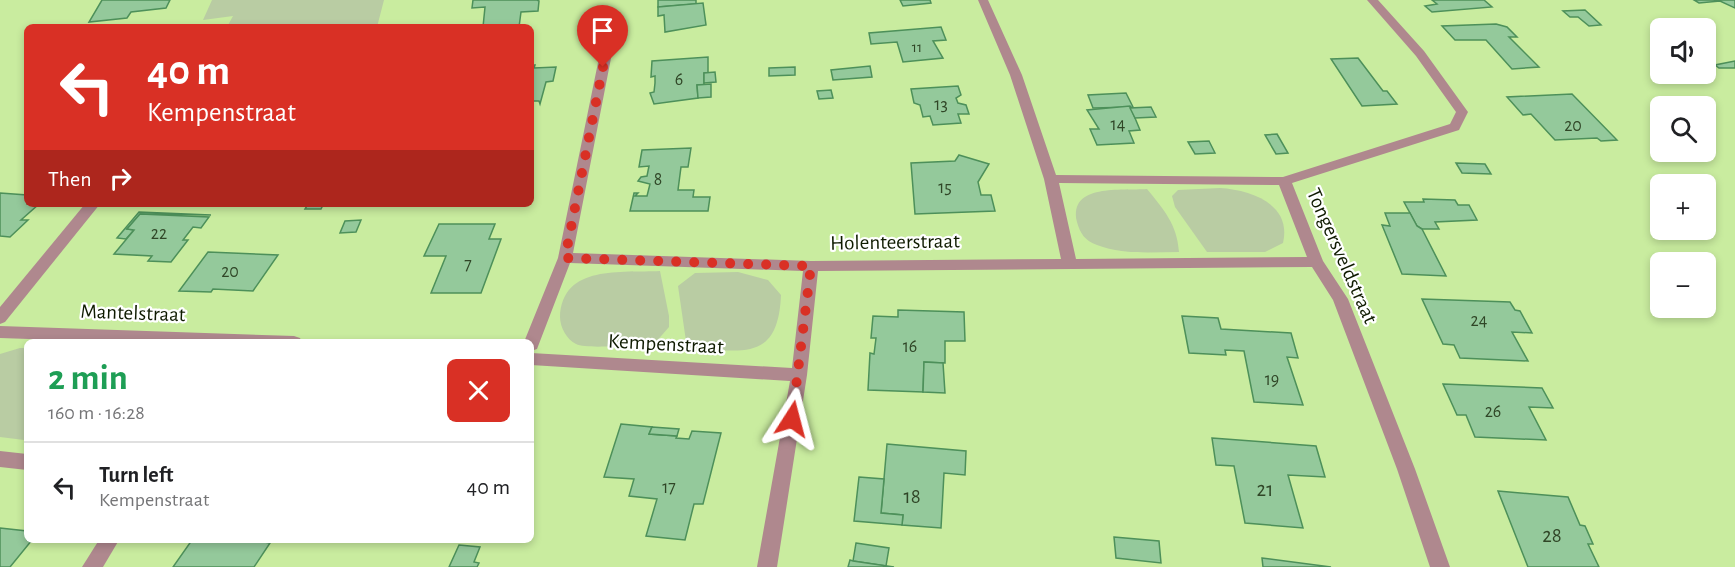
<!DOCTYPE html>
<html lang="en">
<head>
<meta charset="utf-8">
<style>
  :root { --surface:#fff; --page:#f6f6f6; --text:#202124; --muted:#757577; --line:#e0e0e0 }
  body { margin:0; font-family:"Alegreya Sans",sans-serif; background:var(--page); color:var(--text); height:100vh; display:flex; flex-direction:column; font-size:22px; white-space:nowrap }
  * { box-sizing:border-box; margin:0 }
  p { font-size:20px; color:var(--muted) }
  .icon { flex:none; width:33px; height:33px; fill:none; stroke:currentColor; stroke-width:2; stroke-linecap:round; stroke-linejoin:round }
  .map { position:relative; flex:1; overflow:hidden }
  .side { position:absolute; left:24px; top:339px; width:510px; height:204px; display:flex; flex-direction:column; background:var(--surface); border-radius:9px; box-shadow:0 3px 9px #0003 }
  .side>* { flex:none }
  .hud { position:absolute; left:24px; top:24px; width:510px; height:183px; border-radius:9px; box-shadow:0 3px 9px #0003; background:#d93025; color:#fff; overflow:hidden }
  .tools { position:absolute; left:1650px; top:18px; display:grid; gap:12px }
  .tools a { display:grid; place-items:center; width:66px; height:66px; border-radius:9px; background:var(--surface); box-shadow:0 3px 9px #0003; font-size:30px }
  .pin { position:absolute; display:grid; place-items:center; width:51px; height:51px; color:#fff; margin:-62px -26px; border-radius:50% 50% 50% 0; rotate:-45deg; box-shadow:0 0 6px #0007 }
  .pin .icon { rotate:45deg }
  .me { position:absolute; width:66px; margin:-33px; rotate:9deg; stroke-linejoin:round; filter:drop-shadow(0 0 4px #0008) }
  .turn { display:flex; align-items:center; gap:21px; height:126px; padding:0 24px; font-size:27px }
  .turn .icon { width:78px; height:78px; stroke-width:2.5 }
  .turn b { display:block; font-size:42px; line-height:51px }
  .then { display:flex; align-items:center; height:57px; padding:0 24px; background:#0003; gap:12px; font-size:22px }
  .round { display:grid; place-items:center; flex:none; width:63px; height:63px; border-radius:9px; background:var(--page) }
  .head { display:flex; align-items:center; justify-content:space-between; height:102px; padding:0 24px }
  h1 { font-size:36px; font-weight:600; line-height:45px; color:#1e9e55 }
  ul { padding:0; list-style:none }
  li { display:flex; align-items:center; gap:18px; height:90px; padding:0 24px; border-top:2px solid var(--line) }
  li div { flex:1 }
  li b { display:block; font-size:22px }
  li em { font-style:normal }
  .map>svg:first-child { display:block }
</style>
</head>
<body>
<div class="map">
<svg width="1735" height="567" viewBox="0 0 1735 567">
  <rect width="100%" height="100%" fill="#c9ec9f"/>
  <g fill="#b9cca3">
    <path d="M212,0H384L377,27H227L233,16L203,20Z"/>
    <path d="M1220,188C1251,190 1292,204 1283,243L1265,252H1207L1175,207L1172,196L1178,190Z"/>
    <path d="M1147,189C1164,210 1177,224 1179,252C1152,252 1122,255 1097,245C1085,241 1080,233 1077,222C1068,183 1122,191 1147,189Z"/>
    <path d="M660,271L669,316V327L655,343C639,344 589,350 576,344C567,340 560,327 560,317C562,264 622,273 660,271Z"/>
    <path d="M738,272L768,280L781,295C778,364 741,350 687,348L678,286L695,273Z"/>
    <path d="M20,348H27V437L24,440L0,437V354Z"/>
  </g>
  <g fill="#94c99b" stroke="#4d905a" stroke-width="1.5">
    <path d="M102,0H170L166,8L131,12L127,18L89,22Z"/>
    <path d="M473,0H537L539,1L538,11L521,12L519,27H483L485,7L472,8Z"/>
    <path d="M658,0H696V4L658,7Z"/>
    <path d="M900,0H930L931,3L903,6Z"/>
    <path d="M1432,0H1484L1492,7L1432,12L1425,6L1437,4Z"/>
    <path d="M1694,0H1735V8L1720,1L1699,3Z"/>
    <path d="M703,3L706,25L665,32L664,15L658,16V7Z"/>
    <path d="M1585,10L1601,25L1589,26L1578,17H1570L1563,11Z"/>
    <path d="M1496,24L1507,27L1517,37H1509L1539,67L1512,69L1486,40H1455L1442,26Z"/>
    <path d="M941,27L946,40L933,41L943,58L903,62L897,42L871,44L869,33Z"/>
    <path d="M708,57V73H704V85H697L698,98L654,104L650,93L654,92L655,83V76L651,77L652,61Z"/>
    <path d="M1358,58L1383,91H1387L1397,104L1362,106L1331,59Z"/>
    <path d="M1735,61V68H1719L1715,65Z"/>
    <path d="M531,65H535L534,68L556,67L553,81L546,82L540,104L539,101H531Z"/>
    <path d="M870,66L872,77L833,80L831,70Z"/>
    <path d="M795,67V75L769,76V68Z"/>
    <path d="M715,72L716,82L704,83V73Z"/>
    <path d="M711,84V97L698,98L697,85Z"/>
    <path d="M958,86L961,95L956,98L958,103L966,105L969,114H958L961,123L933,125L930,116L923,117L920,105L914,103L911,89Z"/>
    <path d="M831,90L833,98L819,99L817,91Z"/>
    <path d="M1126,93L1133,107L1093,108L1088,95Z"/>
    <path d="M1572,94L1617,140L1601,141L1597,138L1555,140L1531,114L1523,115L1507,97Z"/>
    <path d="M1130,106L1140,130L1129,131L1134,143L1097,145L1090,129H1099L1087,110Z"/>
    <path d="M1151,107L1156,117L1135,118L1130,108Z"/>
    <path d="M1277,134L1288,153L1276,154L1265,135Z"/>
    <path d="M1209,141L1215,153L1195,154L1188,142Z"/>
    <path d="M691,148L688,167H681L678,190H694L693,197H710L708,211H630L634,193H638L635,196H647L650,184L638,181L641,177L647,176L649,166L639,167L642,150Z"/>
    <path d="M959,155L989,164L978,182L981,195H991L995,211L915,214L911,163L955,161Z"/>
    <path d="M1456,163L1485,164L1491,174L1462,173Z"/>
    <path d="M0,193L27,195V204H39L21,220H28L10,237L0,236Z"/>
    <path d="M1423,199L1455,200L1458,205H1469L1477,220L1435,222L1439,229H1422L1417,226L1404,202H1424Z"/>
    <path d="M308,204H332L323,205L321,209H305Z"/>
    <path d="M139,212L211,215L140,214L127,229L134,230L126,239L117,238Z"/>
    <path d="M1385,213H1410L1417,226L1422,229L1446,276L1402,274L1382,225L1390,226Z"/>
    <path d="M140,214L209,217L201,228L193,227L183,240H188L171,262L148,261L152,256L114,254L134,230L127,229Z"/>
    <path d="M361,220L356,232L340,233L345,221Z"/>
    <path d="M439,224H495L489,239H501L481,293H431L446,256H424Z"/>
    <path d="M208,252L278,255L253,291L213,289L211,292L179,291Z"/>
    <path d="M1422,299L1510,302L1515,310L1520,311L1532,333L1512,332L1528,361L1460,358L1454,345L1443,344Z"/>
    <path d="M898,310L964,312L965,341H945V363L924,362L923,392L868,390L870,353L874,354L876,338H871L873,316L898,317Z"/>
    <path d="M1182,316L1218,318L1221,329L1291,333L1298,358L1287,357L1303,405L1254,402L1244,351L1225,350L1226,355L1189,353Z"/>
    <path d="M924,362L943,363L945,393L923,392Z"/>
    <path d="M1443,384L1542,388L1553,408L1529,407L1546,440L1475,437L1466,415H1457Z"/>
    <path d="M621,424L652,427L649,434L677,436L676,438L689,439L692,431L721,433L703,504H694L685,540L646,536L657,499L629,496L634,479L604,477Z"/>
    <path d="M652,427L679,429L677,436L649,434Z"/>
    <path d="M1212,438L1316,446L1325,477L1288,475L1303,528L1245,523L1234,466L1216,465Z"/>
    <path d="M887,444L966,451L965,475L944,473L941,528L902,525L903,515L881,513Z"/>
    <path d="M859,477L884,479L881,513L903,515L902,525L854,521Z"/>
    <path d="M1498,491L1568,497L1580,525L1585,526L1593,544H1588L1599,567H1528Z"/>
    <path d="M0,528L27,531V540H32L10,567H0Z"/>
    <path d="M1114,537L1159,541L1161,563L1116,558Z"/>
    <path d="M192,540H252L270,543L254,567H173Z"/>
    <path d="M856,543L889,548L886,566L853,561Z"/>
    <path d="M459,545L480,547L474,562L479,563L477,567H449Z"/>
    <path d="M1262,558L1331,567H1263Z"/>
    <path d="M850,560L853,561L894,567H848Z"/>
  </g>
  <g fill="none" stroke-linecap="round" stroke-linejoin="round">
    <g fill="#af888e" fill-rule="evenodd">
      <path d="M978,0H988L1022,75L1056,175L1283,177L1450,124L1456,112L1416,56L1367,0H1378L1424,51L1468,112L1459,130L1292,183L1323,261L1348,299L1415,469L1450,567H1430L1397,469L1333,300L1312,267L818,271L807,375L777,567H757L790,381L531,365V353L792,368L803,271L570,263L537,349L531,351V342H524L558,258L601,48V10L606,7L611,10L613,48L573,253L811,261L1061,259L1044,179L1010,75ZM1059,183L1279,185L1307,257L1076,259Z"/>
      <path d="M85,204H100L5,322L0,324V307Z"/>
      <path d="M0,326L294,336L300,338L302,342H116L0,338Z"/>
      <path d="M0,451L27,454V470L0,467Z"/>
      <path d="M99,540H119L103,567H82Z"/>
    </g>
  </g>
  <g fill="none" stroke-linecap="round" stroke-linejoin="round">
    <path stroke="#d93025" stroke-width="10" stroke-dasharray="0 18" d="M603,67L565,258L811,266L792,419"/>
  </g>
  <g text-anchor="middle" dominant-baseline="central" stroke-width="4.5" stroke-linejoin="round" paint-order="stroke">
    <g font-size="15" fill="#304627">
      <text x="917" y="47">11</text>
    </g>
    <g font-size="18" fill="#304627">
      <text x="679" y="80">6</text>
      <text x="941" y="105">13</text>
      <text x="1118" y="125">14</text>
      <text x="1573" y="126">20</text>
      <text x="658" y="180">8</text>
      <text x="945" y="188">15</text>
      <text x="159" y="234">22</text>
      <text x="468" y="265">7</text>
      <text x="230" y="272">20</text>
      <text x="1479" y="321">24</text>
      <text x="910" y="347">16</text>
      <text x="1272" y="380">19</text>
      <text x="1493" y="412">26</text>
      <text x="669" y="488">17</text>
    </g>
    <g font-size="21" fill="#0f1b00" stroke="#fff">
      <text transform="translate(895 242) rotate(-1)">Holenteerstraat</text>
      <text transform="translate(1342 256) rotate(66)">Tongersveldstraat</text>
      <text transform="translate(133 313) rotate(2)">Mantelstraat</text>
      <text transform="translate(666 344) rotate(3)">Kempenstraat</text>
    </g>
    <g font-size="21" fill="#304627">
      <text x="1265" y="489">21</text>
      <text x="912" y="496">18</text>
      <text x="1552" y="535">28</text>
    </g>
  </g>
</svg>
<div class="tools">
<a><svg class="icon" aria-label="sound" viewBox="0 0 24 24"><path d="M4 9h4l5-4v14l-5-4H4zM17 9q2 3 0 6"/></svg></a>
<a><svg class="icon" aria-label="search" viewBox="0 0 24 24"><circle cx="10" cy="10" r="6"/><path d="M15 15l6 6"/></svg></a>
<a>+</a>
<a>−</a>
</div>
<div class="pin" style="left:603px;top:67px;background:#d93025"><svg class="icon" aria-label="arrive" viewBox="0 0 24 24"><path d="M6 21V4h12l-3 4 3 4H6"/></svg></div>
<svg class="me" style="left:792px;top:419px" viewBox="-20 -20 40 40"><path d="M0-17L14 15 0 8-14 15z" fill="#d93025" stroke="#fff" stroke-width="4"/></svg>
<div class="hud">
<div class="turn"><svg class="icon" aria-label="left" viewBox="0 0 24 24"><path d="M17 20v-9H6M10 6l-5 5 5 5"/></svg><div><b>40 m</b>Kempenstraat</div></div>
<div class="then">Then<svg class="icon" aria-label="right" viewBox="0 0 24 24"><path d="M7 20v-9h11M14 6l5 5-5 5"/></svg></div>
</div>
<section class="side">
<div class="head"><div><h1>2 min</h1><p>160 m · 16:28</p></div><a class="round" style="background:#d93025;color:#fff"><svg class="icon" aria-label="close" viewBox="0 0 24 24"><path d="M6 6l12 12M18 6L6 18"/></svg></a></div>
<ul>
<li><svg class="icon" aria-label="left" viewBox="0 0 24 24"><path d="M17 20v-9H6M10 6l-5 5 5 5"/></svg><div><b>Turn left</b><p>Kempenstraat</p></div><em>40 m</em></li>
</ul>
</section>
</div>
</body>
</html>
